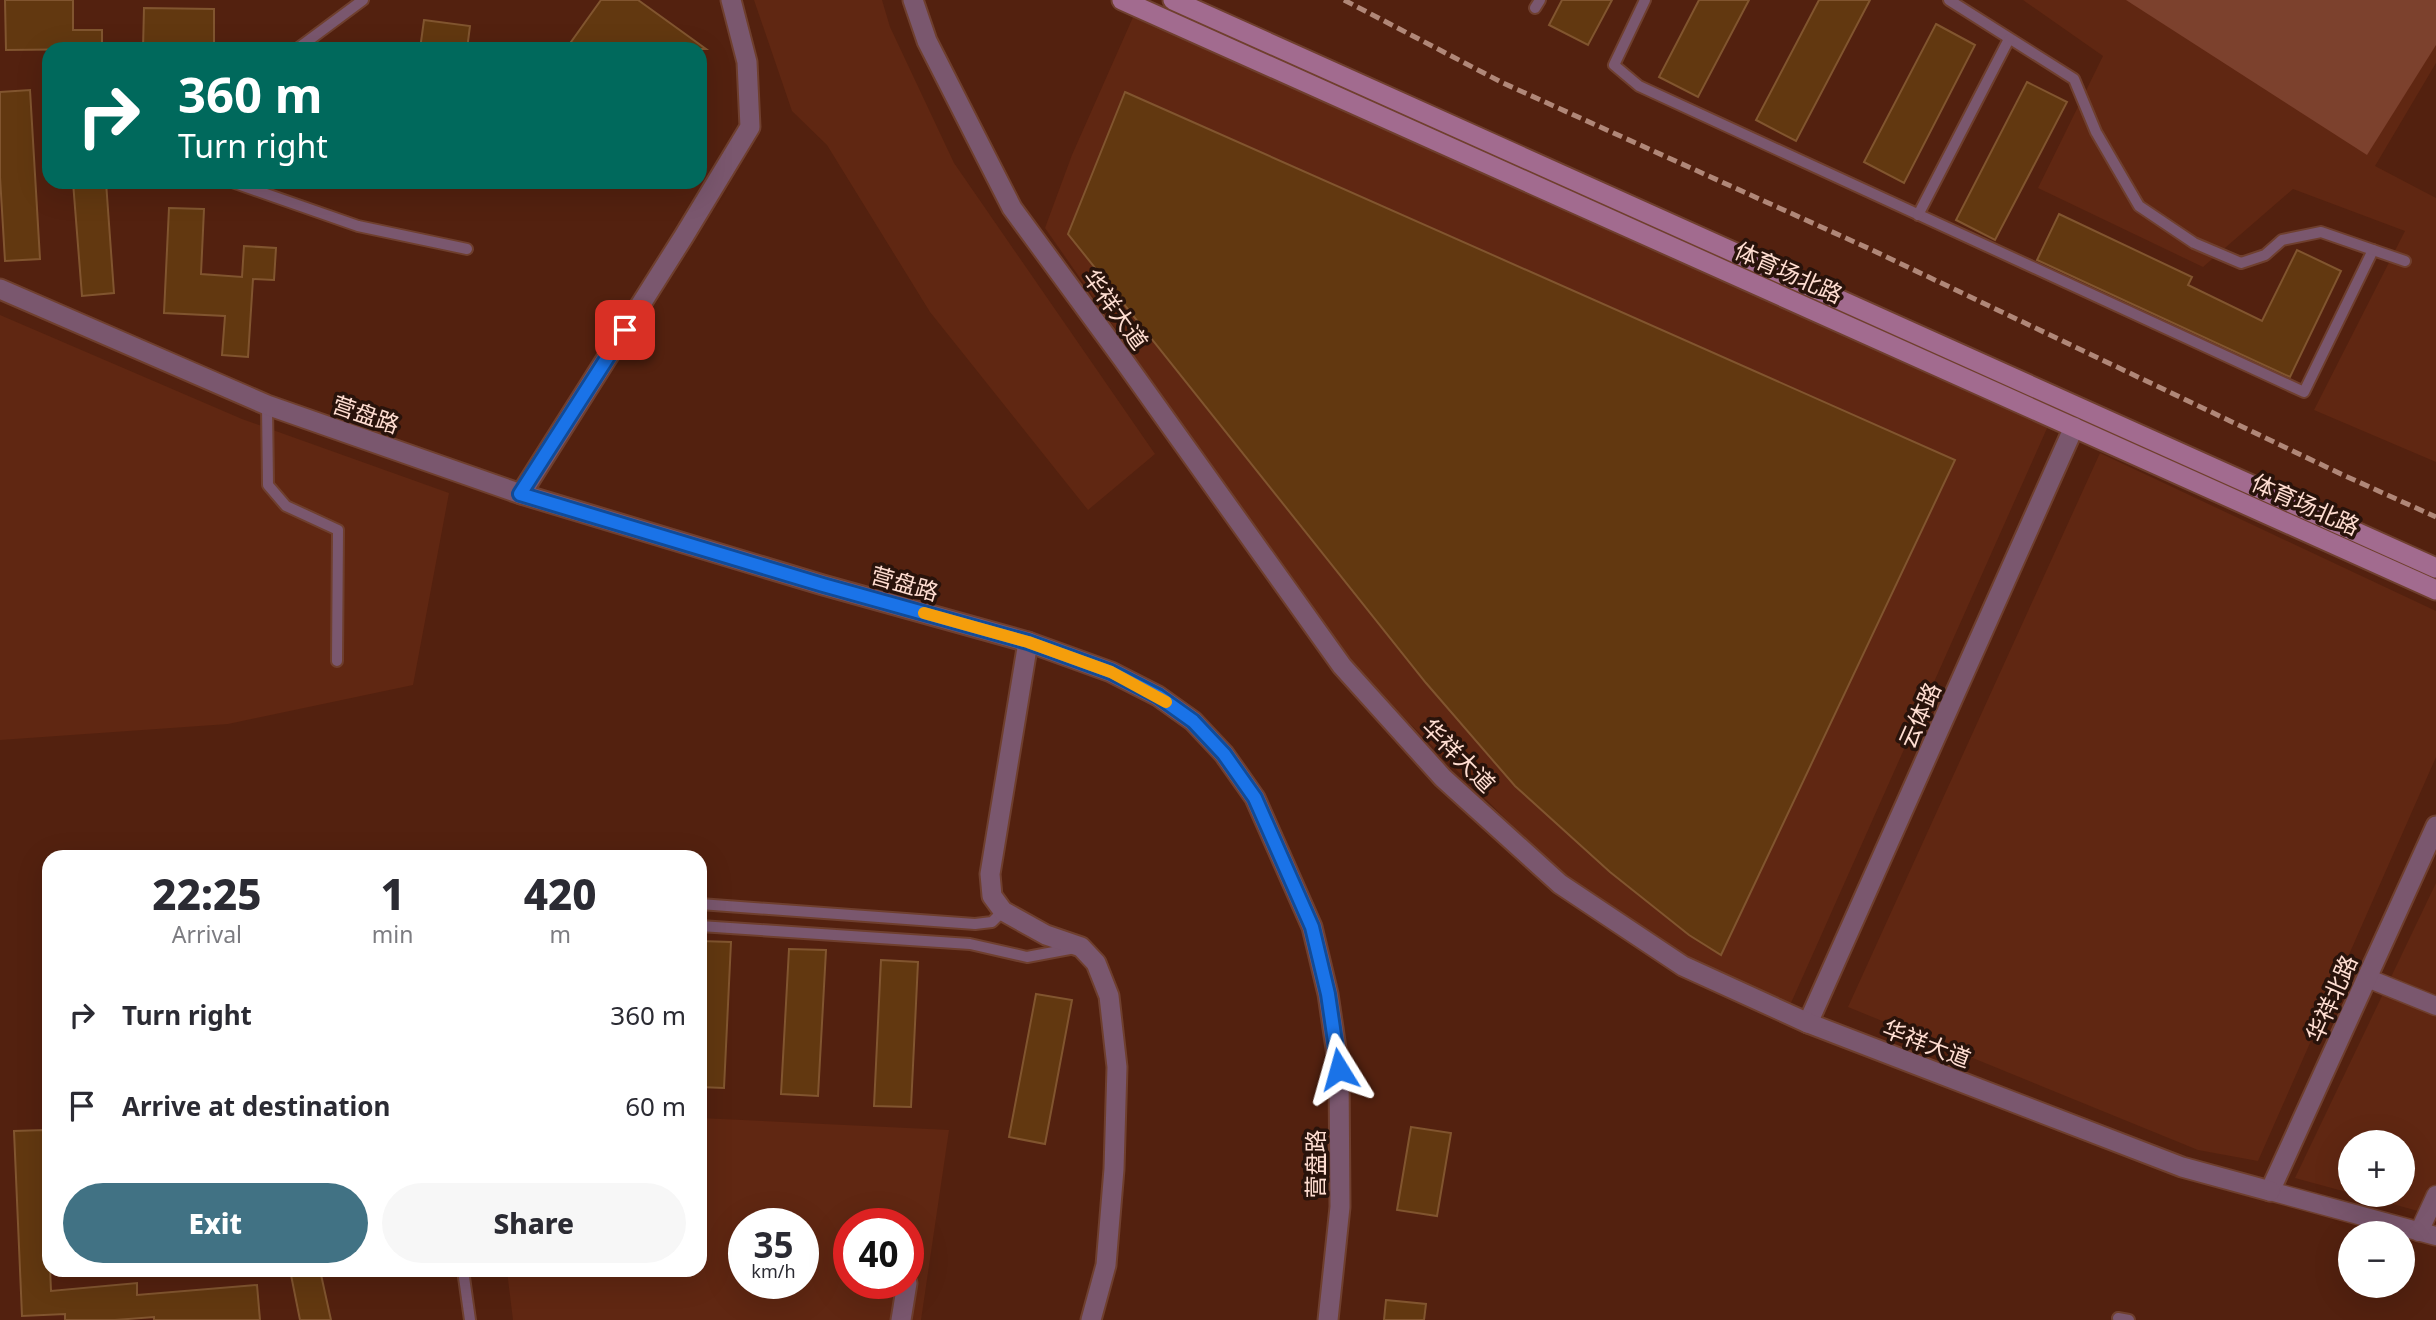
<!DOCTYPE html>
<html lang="en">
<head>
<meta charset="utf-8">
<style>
  :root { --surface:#fff; --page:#f7f7f7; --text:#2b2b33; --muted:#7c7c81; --accent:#417284 }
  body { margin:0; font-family:"Noto Sans","Noto Sans SC",sans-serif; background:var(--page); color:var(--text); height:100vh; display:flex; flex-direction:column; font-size:26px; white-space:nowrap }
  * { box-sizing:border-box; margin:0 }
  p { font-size:23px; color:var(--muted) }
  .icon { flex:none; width:38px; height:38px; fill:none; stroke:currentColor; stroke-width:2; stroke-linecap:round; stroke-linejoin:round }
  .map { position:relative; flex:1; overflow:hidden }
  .sheet { position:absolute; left:42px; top:850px; width:665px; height:427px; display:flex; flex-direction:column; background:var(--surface); border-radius:21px; box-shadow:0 7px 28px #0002 }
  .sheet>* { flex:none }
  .banner { position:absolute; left:42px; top:42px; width:665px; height:147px; border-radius:21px; box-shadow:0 7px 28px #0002; background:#00695c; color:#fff; overflow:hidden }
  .controls { position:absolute; left:2338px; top:1130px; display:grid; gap:14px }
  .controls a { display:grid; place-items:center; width:77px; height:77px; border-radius:50%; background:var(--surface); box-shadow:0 7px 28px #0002; font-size:35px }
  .speed { position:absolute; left:728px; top:1208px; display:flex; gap:14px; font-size:35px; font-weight:700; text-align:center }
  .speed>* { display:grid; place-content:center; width:91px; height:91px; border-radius:50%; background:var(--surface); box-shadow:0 7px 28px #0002; line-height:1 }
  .speed small { font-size:18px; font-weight:400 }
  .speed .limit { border:10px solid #d22; background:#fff; color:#111 }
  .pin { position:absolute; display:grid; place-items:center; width:60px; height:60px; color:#fff; margin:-30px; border-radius:14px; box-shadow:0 4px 10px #0006 }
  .me { position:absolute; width:77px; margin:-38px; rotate:352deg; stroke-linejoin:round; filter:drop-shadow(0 0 5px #0008) }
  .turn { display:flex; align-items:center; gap:24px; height:147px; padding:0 21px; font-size:32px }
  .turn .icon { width:91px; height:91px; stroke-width:2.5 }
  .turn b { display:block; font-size:49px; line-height:60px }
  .eta { display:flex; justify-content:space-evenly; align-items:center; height:119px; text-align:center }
  .eta b { font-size:42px; font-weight:800; line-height:49px }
  .action { display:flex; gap:14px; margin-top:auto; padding:14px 21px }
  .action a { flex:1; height:80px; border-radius:42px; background:var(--accent); color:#fff; font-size:28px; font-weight:800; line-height:80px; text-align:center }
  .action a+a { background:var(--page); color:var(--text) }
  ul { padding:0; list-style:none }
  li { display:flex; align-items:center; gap:21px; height:91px; padding:0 21px }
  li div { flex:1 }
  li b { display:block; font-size:26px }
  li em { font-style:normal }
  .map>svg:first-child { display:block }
</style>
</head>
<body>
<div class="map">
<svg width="2436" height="1320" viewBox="0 0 2436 1320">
  <rect width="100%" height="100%" fill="#53210f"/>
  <g fill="#602712" fill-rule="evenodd">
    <path d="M754,0H882L890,27L954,163L1155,454L1088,510L930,312L827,145L792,111Z"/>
    <path d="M2023,0H2436V63L2375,166L2436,198V462L2314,410L2405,231L2293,189L2203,267L2038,188L2103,56Z"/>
    <path d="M1134,15L2048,426L1791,1003L1685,960L1565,878L1349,663L1045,228L1072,155Z"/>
    <path d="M0,315L242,419L449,493L413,685L228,724L0,740Z"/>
    <path d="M2100,453L2436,611V757L2258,1161L2198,1150L1848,1007Z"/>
    <path d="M2436,883V1216L2360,1195H2403V1143H2350V1193L2295,1178Z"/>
    <path d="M700,1118L949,1130L921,1320H513L507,1271L700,1270ZM744,1223H803V1283H744ZM849,1223H908V1283H849Z"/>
  </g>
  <path fill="#7c412d" d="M2126,0H2436V45L2367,155Z"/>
  <g fill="#623810" stroke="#81552f" stroke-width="2">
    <path d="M5,0H73V30H102V49L6,50Z"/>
    <path d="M601,0H638L706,49H566Z"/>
    <path d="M1562,0H1612L1588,45L1549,25Z"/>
    <path d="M1699,0H1749L1698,97L1659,77Z"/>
    <path d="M1819,0H1870L1796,141L1756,120Z"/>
    <path d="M144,8L214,9V49H143Z"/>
    <path d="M424,20L470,26L467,49H420Z"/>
    <path d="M1936,24L1975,45L1904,183L1864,162Z"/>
    <path d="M2027,82L2067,102L1995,240L1956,220Z"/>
    <path d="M30,90L40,259L5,261L0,177V92Z"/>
    <path d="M1125,92L1955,460L1721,955L1689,935L1610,872L1515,786L1426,683L1068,234Z"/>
    <path d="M73,182H106L114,293L82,296Z"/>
    <path d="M169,208L204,209L201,274L242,277L244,246L276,248L274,280L253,279L248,357L222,355L225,316L164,313Z"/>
    <path d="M2059,214L2192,277L2188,285L2262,321L2297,250L2341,271L2290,377L2037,260Z"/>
    <path d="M700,941L731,942L724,1088L700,1087Z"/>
    <path d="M789,949L826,950L818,1096L781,1094Z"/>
    <path d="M881,960L918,962L911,1107L874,1106Z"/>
    <path d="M1036,994L1072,1000L1045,1144L1009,1137Z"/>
    <path d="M1411,1127L1451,1133L1437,1216L1397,1210Z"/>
    <path d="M44,1130L51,1291L137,1283V1295L257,1285L260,1320H154V1317L115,1320H65V1314L22,1316L14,1131Z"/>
    <path d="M290,1270H320L331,1320H300Z"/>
    <path d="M1386,1300L1426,1304L1424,1320H1384Z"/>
  </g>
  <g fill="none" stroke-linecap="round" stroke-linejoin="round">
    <defs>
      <g id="service">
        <path d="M1645,0L1614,65L1639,86L2304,392L2373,250"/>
        <path d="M1949,0L2074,79L2096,132L2139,206L2194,243L2241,263L2265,255L2282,240L2321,232L2405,261"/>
        <path d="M1535,8L1540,0"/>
        <path d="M297,49L363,0"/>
        <path d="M232,182L358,226L467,249"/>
        <path d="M1918,215L2009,39"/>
        <path d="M267,405L268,485L286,506L338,530L337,661"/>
        <path d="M700,904L975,924L992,922L1003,911"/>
        <path d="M700,926L970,944L1027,957L1075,948"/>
        <path d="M463,1270L470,1320"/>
        <path d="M2118,1318L2129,1320"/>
      </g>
      <g id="pedestrian">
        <path d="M2367,978L2436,1006"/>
        <path d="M2270,1191L2436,1236"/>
        <path d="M2419,1232L2436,1195"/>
      </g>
      <g id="minor">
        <path d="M521,494L684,236L750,127L747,62L731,0"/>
        <path d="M1028,642L990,874L992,896L1003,911L1046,935L1081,947L1096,963L1109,996L1117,1067L1114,1169L1106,1265L1091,1320"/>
        <path d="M1808,1023L2074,427"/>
        <path d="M2270,1191L2436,826"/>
        <path d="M901,1320L907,1283"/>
      </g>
      <g id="tertiary">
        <path d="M913,0L927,41L1012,208L1122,358L1342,666L1443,778L1560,884L1683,966L1808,1023L2182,1167L2270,1191"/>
        <path d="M0,289L267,405L521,494L823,585L1028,642L1111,672L1158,696L1193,721L1224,754L1255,798L1312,927L1328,994L1339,1069L1340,1207L1328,1320"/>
      </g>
      <g id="secondary">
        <path d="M1122,0L2436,590"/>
        <path d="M1173,0L2436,568"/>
      </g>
    </defs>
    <use href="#service" stroke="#6f3f2e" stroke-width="14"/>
    <use href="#pedestrian" stroke="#6f3f2e" stroke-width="21"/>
    <use href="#minor" stroke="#6f3f2e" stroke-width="23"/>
    <use href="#tertiary" stroke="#6f3f2e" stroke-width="23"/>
    <use href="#secondary" stroke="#6f3f2e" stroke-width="23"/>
    <use href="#service" stroke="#7a576e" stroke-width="10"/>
    <use href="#pedestrian" stroke="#7a576e" stroke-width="18"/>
    <use href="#minor" stroke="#7a576e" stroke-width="19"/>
    <use href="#tertiary" stroke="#7a576e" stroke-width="19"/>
    <use href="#secondary" stroke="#a26b8f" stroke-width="19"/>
    <path stroke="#b08778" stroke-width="5" stroke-dasharray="10 5" stroke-linecap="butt" d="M1344,0L1503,83L1870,249L2341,474L2436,517"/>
  </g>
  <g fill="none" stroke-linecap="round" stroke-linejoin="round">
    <defs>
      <path id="route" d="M625,330L520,494L823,585L1028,642L1111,672L1158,696L1193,721L1224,754L1255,798L1312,927L1328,994L1339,1069"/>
    </defs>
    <use href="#route" stroke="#114b97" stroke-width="18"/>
    <use href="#route" stroke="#1a73e8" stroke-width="12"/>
    <path stroke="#f59e0b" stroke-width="12" d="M924,613L1028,642L1111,672L1166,702"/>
  </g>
  <g text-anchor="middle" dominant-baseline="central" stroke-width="7" stroke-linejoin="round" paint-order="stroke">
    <g font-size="23" fill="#ffded2" stroke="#29130b">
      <text transform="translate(1789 272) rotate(24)">体育场北路</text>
      <text transform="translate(1116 309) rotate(54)">华祥大道</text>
      <text transform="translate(366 414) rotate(19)">营盘路</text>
      <text transform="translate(2306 504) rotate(24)">体育场北路</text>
      <text transform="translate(905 583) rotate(16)">营盘路</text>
      <text transform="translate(1919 715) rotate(-66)">云体路</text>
      <text transform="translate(1459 755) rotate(45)">华祥大道</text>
      <text transform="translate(2331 998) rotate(-66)">华祥北路</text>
      <text transform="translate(1927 1043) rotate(21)">华祥大道</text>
      <text transform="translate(1315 1164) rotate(-90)">营盘路</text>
    </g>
  </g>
</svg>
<div class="controls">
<a>+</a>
<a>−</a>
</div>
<div class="speed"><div>35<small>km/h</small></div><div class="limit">40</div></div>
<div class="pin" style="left:625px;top:330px;background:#d93025"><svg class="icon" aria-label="arrive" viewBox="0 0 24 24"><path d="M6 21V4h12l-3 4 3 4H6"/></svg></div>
<svg class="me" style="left:1339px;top:1069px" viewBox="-20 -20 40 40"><path d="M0-17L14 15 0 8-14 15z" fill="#1a73e8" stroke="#fff" stroke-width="4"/></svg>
<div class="banner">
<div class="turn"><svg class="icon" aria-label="right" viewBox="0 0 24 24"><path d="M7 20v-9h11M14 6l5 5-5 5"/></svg><div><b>360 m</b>Turn right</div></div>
</div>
<section class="sheet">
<div class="eta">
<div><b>22:25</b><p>Arrival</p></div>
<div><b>1</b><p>min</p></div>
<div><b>420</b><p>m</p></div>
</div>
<ul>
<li><svg class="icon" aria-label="right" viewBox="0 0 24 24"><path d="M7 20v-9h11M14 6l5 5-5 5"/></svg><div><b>Turn right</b></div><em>360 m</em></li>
<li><svg class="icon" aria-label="arrive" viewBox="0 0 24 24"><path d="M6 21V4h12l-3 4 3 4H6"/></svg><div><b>Arrive at destination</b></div><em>60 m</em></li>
</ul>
<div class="action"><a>Exit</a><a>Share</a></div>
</section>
</div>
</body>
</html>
